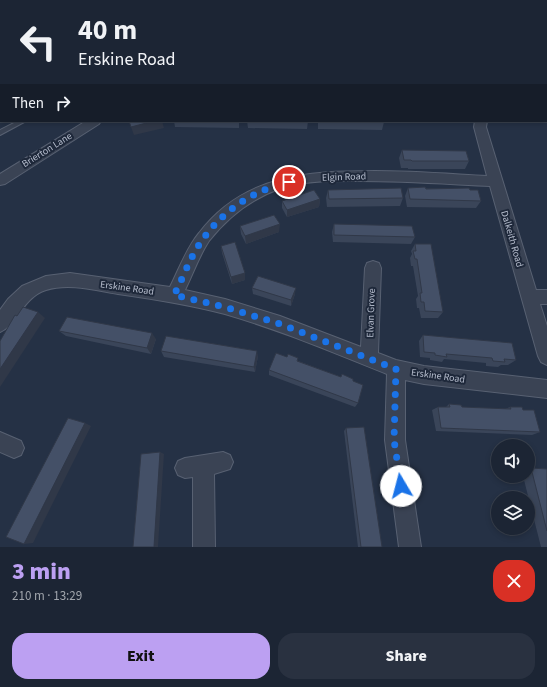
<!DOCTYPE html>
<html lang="en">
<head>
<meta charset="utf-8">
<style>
  :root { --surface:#1c2534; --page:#293140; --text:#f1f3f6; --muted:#a0a5ac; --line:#3a424f; --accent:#bca0f2 }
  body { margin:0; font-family:"Source Sans 3",sans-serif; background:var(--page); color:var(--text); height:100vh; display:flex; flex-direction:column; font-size:15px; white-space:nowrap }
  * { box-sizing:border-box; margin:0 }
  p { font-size:13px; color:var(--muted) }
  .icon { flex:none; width:22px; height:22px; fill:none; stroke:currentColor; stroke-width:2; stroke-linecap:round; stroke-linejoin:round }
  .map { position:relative; height:547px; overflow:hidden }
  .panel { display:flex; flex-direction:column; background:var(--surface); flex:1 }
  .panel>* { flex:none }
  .top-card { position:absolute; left:0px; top:0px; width:547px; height:122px; box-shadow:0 2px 6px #0003,0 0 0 1px var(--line); background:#1c2534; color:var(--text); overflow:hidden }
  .buttons { position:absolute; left:491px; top:439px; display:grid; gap:8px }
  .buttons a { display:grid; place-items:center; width:44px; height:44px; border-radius:50%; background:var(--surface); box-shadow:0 2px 6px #0003,0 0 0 1px var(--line); font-size:20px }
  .pin { position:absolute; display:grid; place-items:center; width:34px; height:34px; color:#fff; margin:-17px; border:2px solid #fff; border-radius:50%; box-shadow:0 1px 4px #0007 }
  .me { position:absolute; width:44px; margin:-22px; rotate:352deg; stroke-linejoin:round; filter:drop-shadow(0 0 3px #0008) }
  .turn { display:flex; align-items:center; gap:14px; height:84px; padding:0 12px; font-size:18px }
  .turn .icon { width:52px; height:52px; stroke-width:2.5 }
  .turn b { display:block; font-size:28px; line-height:34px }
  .then { display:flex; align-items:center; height:38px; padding:0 12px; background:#0003; gap:8px; font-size:15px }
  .round { display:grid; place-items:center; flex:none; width:42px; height:42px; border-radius:16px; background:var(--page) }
  .head { display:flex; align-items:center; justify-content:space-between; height:68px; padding:0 12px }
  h1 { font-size:24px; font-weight:800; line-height:30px; color:var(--accent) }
  .button { display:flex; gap:8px; margin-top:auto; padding:8px 12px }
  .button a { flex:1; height:46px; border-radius:16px; background:var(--accent); color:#111; font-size:16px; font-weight:800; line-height:46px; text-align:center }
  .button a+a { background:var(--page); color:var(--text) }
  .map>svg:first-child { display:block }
</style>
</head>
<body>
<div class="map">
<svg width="547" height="547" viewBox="0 0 547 547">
  <rect width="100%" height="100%" fill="#253145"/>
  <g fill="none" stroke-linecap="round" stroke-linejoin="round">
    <defs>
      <g id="lane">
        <rect x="92" y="0" width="4" height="1"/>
        <path d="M18,121H26L0,135V130Z"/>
      </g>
      <g id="street">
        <path d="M164,0H174L163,1Z"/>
        <rect x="259" y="0" width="10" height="1"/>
        <path d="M362,0H372L373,1H363Z"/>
        <path d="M449,0H459L460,1H450Z"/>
        <rect x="546" y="105" width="1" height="8"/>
        <path d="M86,121H101L99,124L5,184L0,185V174Z"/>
        <path d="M475,121H487L486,127L536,290H547V304H540L547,326V365L541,362L538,356L490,186C447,184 403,181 360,181C333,181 304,180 279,189C251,199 227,218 209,241C199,256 193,274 185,290L225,299L280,316L361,347L365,268L367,263L373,261L379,263L381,268L378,353L396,360L424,366L547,380V398L424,384L405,380V440L421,547H399L385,440L387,374C334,353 280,330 225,314C190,305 154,299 118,294C94,290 69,283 46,290C23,297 17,325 0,332V310L8,299L22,286L46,276L70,273L170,287C179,269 186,249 199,233C243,175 307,171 375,171C412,171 450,174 487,176L474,127Z"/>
        <path d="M0,432L21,441L24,448L21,455L14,458L0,452Z"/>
        <path d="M223,452L230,455L233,462L230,469L214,474L215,547H193V477L185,478L178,475L175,468L178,461L185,458Z"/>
      </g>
    </defs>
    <use href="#lane" stroke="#586172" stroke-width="2"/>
    <use href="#street" stroke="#586172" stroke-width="2"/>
    <use href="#lane" fill="#3a4354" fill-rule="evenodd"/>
    <use href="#street" fill="#3a4354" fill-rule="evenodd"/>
  </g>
  <g fill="#3a4559">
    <rect x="0" y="67" width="1" height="24"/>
    <path d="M174,121H239V128L175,127Z"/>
    <path d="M247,121H308L307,129L248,128Z"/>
    <path d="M318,121H384V122L382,130L318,129Z"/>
    <path d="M402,150L469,161L465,169H408V168H401L399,158Z"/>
    <path d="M408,188L470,190L481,201L476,208L407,207L405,196Z"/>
    <path d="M328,190L403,198L400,206L327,207L326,198Z"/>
    <path d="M320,199L319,207L287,217L282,208V201Z"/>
    <path d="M334,224L415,237L411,244L333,242L332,232Z"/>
    <path d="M240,226L279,232L246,244L241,234Z"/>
    <path d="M415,244L443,312L438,318H421L419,308H417L416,299L418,296L413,266H411L410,258L412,254L411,251Z"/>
    <path d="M221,246L245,273V280L232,284L222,253Z"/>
    <path d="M252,288L295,294L291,306L253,294Z"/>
    <path d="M59,331L156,339L151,354L66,336Z"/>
    <path d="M423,335L516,360L508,365H501L498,367L486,366V363L444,359L442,362L430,360V358L420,357L419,341Z"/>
    <path d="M161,351L258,356L255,372L164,357Z"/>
    <path d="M287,357L298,358V361L341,377L342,374L353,381L358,403L355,407L269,375V370Z"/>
    <path d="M449,404L462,407L505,409L510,407L523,410L540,432L532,435L436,431L432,410L438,407H446Z"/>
    <path d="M346,428L382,547H358L344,431Z"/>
    <path d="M531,468L547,469V547H541L523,476H528V469Z"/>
  </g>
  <g fill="#303848">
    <path d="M1,28V65L0,66V29Z"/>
    <path d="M154,121H162L164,128L134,135L131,127Z"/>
    <path d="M320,199L319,207L287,217V210Z"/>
    <path d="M280,224L279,232L246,244L245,236Z"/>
    <path d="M245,273V280L232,284L231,277Z"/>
    <path d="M296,288L295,294L291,306V300Z"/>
    <path d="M38,312L45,318L0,387V369Z"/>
    <path d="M152,333L156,339L151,354L147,348Z"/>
    <path d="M257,351L258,356L255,372L254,367Z"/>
    <path d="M85,423L91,426L33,543L24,544Z"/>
    <path d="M160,452L164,454L158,547H154Z"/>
  </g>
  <g fill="#445067" stroke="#303848">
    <path d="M0,17H1V28L0,29Z"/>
    <rect x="0" y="67" width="1" height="12"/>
    <path d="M129,121H154L131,127Z"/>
    <path d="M328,121H384V122H368Z"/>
    <path d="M402,150L466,151L469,161H412L411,160H404Z"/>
    <path d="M425,187L426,189L469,188L470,190H478L481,201L410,199L408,188Z"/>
    <path d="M401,188L403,198L329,199L328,190Z"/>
    <path d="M314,190L320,199L287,210L282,201Z"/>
    <path d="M274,215L280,224L245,236L240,226Z"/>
    <path d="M334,224L412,226L415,237L334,235Z"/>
    <path d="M235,242L245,273L231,277L221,246Z"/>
    <path d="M415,244H431L443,312L425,311L424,302H421L420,293H422L417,259H415L413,251H416Z"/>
    <path d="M258,276L296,288L291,300L252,288Z"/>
    <path d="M23,307L38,312L0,369V341L15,315L17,316Z"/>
    <path d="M67,317L152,333L147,348L59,331Z"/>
    <path d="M423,335L512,343L516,360L504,359L505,362L493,361L492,358L446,354L447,357L435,355V353L424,352Z"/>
    <path d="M166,336L257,351L254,367L161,351Z"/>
    <path d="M276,353L287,357L288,354L298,358L297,361L341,377L342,374L353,379V381L363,385L358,403L269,370Z"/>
    <path d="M449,404L461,405L462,407L511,409L510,407H522L523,410H534L540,432L441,428L438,407H450Z"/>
    <path d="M68,418L85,423L24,544L6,537Z"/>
    <path d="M364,427L382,547H361L346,428Z"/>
    <path d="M160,452L154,547H133L141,454Z"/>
    <path d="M531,468L547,469V531Z"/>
  </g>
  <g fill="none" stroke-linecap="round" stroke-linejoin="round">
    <path stroke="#1a73e8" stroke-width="7" stroke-dasharray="0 12.6" d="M289,182C250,191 218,214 197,248C188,263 182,280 174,295L225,307L280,324L396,369L394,440L401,486"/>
  </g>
  <g text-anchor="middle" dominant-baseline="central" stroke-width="4" stroke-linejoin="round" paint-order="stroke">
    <g font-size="10" fill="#b7bece" stroke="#1e283a">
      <text transform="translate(47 150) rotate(-32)">Brierton Lane</text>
      <text transform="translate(344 177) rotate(-2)">Elgin Road</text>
      <text transform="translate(512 239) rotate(74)">Dalkeith Road</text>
      <text transform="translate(127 288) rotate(8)">Erskine Road</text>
      <text transform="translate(371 313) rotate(-88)">Elvan Grove</text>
      <text transform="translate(438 376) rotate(8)">Erskine Road</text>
    </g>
  </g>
</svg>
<div class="buttons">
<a><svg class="icon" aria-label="sound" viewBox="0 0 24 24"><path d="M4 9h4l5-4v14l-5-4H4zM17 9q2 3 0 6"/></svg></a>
<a><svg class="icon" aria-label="layers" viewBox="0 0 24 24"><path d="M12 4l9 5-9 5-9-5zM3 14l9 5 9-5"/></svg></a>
</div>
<div class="pin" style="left:289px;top:182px;background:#d93025"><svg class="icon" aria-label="arrive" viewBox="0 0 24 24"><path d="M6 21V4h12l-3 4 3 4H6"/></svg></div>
<svg class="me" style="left:401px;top:486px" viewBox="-20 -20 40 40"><circle r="19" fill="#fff"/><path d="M0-13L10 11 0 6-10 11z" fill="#1a73e8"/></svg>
<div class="top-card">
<div class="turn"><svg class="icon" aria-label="left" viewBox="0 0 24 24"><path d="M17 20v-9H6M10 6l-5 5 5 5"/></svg><div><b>40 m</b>Erskine Road</div></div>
<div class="then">Then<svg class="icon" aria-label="right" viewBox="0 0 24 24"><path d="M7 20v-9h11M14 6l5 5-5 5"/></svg></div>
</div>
</div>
<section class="panel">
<div class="head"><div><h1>3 min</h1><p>210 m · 13:29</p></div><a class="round" style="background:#d93025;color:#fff"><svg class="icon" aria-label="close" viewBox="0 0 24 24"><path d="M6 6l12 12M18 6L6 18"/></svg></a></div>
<div class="button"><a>Exit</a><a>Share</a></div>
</section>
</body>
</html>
